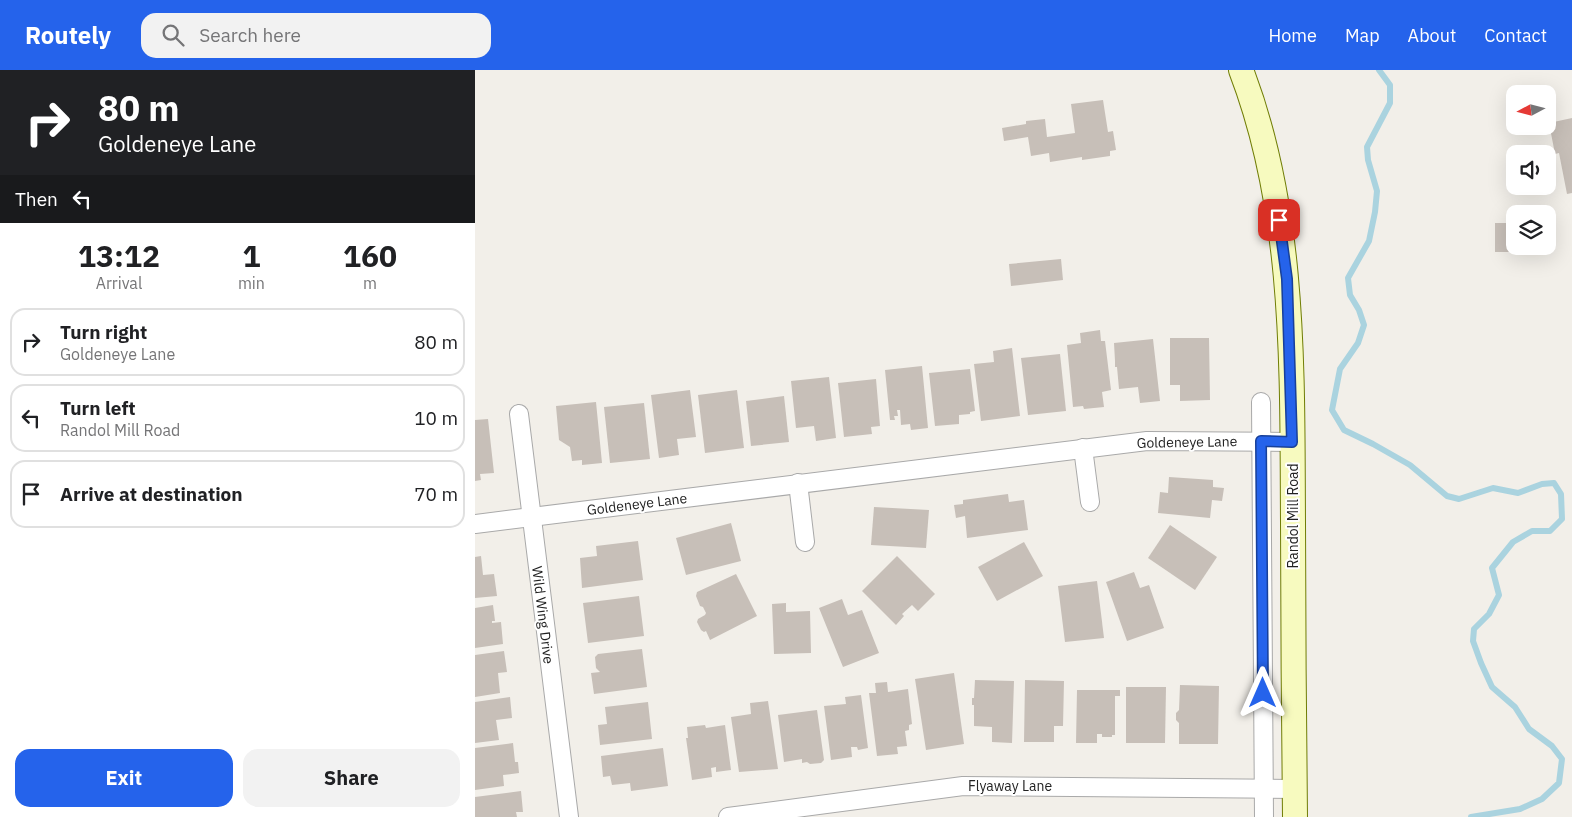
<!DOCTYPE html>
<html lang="en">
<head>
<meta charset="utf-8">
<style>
  :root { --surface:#fff; --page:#f2f2f2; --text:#202124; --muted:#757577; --line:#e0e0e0; --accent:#2563eb }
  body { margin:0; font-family:"IBM Plex Sans",sans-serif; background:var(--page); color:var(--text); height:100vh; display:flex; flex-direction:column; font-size:19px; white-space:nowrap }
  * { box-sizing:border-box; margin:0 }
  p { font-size:16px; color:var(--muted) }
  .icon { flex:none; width:28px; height:28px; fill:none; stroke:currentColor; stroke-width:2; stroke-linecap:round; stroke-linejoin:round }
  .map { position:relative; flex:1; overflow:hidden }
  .side { display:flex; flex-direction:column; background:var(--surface); width:475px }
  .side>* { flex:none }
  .guide { background:#202124; color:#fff; overflow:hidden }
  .needle { width:32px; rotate:263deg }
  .tools { position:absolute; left:1031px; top:15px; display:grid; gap:10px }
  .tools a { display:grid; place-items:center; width:50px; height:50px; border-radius:10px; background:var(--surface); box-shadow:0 5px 20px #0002; font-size:25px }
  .pin { position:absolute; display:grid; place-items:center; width:42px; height:42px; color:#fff; margin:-21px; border-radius:10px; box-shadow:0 2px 8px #0006 }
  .me { position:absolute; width:55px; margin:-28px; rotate:0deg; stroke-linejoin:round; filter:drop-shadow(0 0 4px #0008) }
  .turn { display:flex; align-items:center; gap:18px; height:105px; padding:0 15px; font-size:22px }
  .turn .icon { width:65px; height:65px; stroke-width:2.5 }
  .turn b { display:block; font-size:35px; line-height:42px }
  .then { display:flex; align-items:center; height:48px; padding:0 15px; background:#0003; gap:10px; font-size:19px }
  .eta { display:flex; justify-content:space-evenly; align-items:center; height:85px; text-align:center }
  .eta b { font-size:30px; font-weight:800; line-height:35px }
  .cta { display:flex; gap:10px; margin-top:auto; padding:10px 15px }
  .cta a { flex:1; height:58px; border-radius:15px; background:var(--accent); color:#fff; font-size:20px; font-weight:800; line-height:58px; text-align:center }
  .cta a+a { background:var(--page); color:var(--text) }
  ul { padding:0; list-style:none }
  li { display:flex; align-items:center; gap:15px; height:68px; margin:0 10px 8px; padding:0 5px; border:2px solid var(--line); border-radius:15px }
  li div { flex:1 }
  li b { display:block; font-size:19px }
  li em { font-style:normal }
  header { display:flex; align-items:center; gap:30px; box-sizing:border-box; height:70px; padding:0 25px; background:var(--accent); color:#fff }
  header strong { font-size:24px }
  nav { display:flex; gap:28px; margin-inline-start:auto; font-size:18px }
  .search { width:350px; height:45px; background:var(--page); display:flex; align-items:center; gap:12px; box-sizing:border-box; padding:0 18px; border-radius:15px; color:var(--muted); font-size:19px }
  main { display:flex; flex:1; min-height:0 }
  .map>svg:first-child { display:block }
</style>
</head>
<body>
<header>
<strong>Routely</strong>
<div class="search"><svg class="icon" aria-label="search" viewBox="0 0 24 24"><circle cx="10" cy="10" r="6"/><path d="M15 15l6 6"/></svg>Search here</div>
<nav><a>Home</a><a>Map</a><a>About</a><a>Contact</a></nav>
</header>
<main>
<section class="side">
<div class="guide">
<div class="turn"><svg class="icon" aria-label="right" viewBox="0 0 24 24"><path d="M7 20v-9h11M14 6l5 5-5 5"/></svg><div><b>80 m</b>Goldeneye Lane</div></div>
<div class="then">Then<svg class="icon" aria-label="left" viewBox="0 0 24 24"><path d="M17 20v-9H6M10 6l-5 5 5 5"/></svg></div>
</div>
<div class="eta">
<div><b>13:12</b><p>Arrival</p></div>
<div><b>1</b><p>min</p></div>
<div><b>160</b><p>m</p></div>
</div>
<ul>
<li><svg class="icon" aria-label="right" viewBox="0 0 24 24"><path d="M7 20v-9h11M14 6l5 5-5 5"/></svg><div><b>Turn right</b><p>Goldeneye Lane</p></div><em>80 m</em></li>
<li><svg class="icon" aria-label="left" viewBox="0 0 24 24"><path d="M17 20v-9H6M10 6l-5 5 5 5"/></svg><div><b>Turn left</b><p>Randol Mill Road</p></div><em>10 m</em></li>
<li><svg class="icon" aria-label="arrive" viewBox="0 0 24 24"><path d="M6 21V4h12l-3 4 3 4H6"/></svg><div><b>Arrive at destination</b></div><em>70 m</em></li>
</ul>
<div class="cta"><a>Exit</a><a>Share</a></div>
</section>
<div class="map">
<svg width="1097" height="747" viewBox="0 0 1097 747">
  <rect width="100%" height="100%" fill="#f2efe9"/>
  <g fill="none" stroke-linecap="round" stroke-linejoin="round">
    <path stroke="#aad3df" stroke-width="6" d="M904,0L915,15V33L892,77L893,90L902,121L900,142L894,171L873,208L875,225L884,240L889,255L883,273L865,299L857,340L869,360L898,374L935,395L972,426L984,429L1018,418L1043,423L1067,414L1079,413L1086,424L1087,449L1075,461H1057L1038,472L1017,498L1024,525L1014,544L999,559L998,571L1006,593L1017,617L1040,637L1054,659L1077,676L1087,689L1084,713L1067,729L1045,739L996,747"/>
  </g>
  <g fill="#c7bfb8">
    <path d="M628,30L633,62L638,61L641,80L635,81V86L607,90V87L575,92L574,83L556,86L553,67L529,71L527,58L551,54V51L570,49L572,67L600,63L596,34Z"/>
    <path d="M1097,48V123L1092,124L1084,83L1080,84L1074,53Z"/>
    <path d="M1020,153H1040V176H1069V182H1020Z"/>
    <path d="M586,189L588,210L536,216L534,194Z"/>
    <path d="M625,260L626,271H630L636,320L627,322L629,337L609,339L608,336L598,337L592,275L606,273L605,263Z"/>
    <path d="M695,268H734L735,330L705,331V315H695Z"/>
    <path d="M678,269L685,331L665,333L663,317L644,319L642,297H640V291L639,273Z"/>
    <path d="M537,278L545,346L506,351L499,294L519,292L518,281Z"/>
    <path d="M585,284L591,341L553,345L546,288Z"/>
    <path d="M447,296L453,358L436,360L435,354L426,355L425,340H422L423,346H419L420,350H415L410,300Z"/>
    <path d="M495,299L500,341L495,342V344L484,345V354L460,356L454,303Z"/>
    <path d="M354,307L361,368L341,371L339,356L321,358L316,311Z"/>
    <path d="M401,309L405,356L396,357L397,364L369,367L363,313Z"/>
    <path d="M215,320L221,367L202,369L204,385L184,388L176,325Z"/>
    <path d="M262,320L269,378L230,383L223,325Z"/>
    <path d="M309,326L314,372L276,376L271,331Z"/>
    <path d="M121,332L127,393L107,395V390L97,391L95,377L84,370L81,336Z"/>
    <path d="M169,333L175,389L135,393L129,337Z"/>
    <path d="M13,349L19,403L5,404L6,410L0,411V350Z"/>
    <path d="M694,407L738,410V417L749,418L747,431L737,430L735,448L683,443L685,422L693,423Z"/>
    <path d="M533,424L534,432L549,430L553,460L492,468L490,446L481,448L479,435L488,434V430Z"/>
    <path d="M399,437L454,440L451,478L396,475Z"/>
    <path d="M256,453L266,491L211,505L201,468Z"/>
    <path d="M695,455L742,487L720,520L673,488Z"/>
    <path d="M163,471L168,510L107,518L105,488L122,486L121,476Z"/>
    <path d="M549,472L568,506L522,531L503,497Z"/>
    <path d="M6,486L8,505L19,504L22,526L0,528V487Z"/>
    <path d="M422,486L460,524L443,541L437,535L427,544L429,546L421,555L387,521Z"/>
    <path d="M659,502L665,518L674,515L689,558L652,571L631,512Z"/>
    <path d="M261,504L282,546L235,570L231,561L229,562L226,560L222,552L223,549L230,545L231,543L228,537L225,536L221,526L222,522Z"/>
    <path d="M622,511L629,568L590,572L583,516Z"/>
    <path d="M164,526L169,566L113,573L108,533Z"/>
    <path d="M367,529L373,545L387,540L404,583L368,597L344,538Z"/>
    <path d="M311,533V542L335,541L336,583L299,584L297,534Z"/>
    <path d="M18,535L20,551H17V553L26,552L28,574L0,578V538Z"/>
    <path d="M167,579L172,617L119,624L116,603L125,602L121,598L120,587L123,584Z"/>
    <path d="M29,581L32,602L23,603L25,623L0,627V585Z"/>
    <path d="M479,603L489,674L451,680L440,609Z"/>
    <path d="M500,610L539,611L537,673L517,672V657L499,656V635H497V628H499Z"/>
    <path d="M550,610L589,611L588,656H579V672H549Z"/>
    <path d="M412,612L413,622L433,619L437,654L434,655V660L430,661L432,676L422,677L423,684L402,686L394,623H401L400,613Z"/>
    <path d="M705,615L744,616L743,674H704V653L701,650V643L704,640Z"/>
    <path d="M651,617H691L690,673H651Z"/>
    <path d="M602,620H645V626H640V665H637V667H627V664H622V673H601Z"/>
    <path d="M386,625L393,678L383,680L382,677H376L377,687L356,690L349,636L371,634L370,627Z"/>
    <path d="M35,627L37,648L21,650L24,670L0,673V632Z"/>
    <path d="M293,631L303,699L264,702L256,647L276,644L275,633Z"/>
    <path d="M173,632L177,669L125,675L123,655L132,654L130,637Z"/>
    <path d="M342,640L349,690L346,693L335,694L332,692L327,693V689L309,692L303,645Z"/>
    <path d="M230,655L231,658L250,655L256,700L241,702V697L236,698L237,707L217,710L211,668H213L212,657Z"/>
    <path d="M38,673L40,692H43L44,703L28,705L29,716L0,720V678Z"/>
    <path d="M188,678L193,716L156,721L155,713L137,715L135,706L128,707L126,686Z"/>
    <path d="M46,721L48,742H41L42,747H0V727Z"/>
  </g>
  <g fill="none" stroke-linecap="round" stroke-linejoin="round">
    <defs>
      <g id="street">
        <path d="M786,332L789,747"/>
        <path d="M44,344L94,747"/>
        <path d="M608,378L615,432"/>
        <path d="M323,413L330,472"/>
        <path d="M0,454L672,371L817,372"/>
        <path d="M253,747L488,716L820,719"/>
      </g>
      <path id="secondary" d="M766,0C821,143 817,301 818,452C818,550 819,649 820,747"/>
    </defs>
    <use href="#street" stroke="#a9a9a9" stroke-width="20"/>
    <use href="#secondary" stroke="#707d05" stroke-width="26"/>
    <use href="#street" stroke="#fff" stroke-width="18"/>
    <use href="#secondary" stroke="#f7fabf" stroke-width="24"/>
  </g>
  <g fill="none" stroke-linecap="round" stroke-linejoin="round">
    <defs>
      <path id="route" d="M788,623L786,371L817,372L812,209L804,150"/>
    </defs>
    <use href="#route" stroke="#184099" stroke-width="12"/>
    <use href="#route" stroke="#2563eb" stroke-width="9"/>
  </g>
  <g text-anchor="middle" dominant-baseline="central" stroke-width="4" stroke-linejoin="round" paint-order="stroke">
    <g font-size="14" fill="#222" stroke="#fff">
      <text transform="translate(712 372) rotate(-1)">Goldeneye Lane</text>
      <text transform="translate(162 434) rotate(-7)">Goldeneye Lane</text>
      <text transform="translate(818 446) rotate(-90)">Randol Mill Road</text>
      <text transform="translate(68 545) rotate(83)">Wild Wing Drive</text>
      <text x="535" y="716">Flyaway Lane</text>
    </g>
  </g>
</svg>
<div class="tools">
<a><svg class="needle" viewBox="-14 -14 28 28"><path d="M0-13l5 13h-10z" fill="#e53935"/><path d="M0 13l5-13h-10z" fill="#757577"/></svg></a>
<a><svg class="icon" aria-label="sound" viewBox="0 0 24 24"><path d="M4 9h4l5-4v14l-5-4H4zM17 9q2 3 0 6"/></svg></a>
<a><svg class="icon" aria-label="layers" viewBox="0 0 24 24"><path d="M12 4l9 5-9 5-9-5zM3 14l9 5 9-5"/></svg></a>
</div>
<div class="pin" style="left:804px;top:150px;background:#d93025"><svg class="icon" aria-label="arrive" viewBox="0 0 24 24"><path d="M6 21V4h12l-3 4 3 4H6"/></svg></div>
<svg class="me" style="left:788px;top:623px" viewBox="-20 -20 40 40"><path d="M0-17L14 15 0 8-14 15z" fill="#2563eb" stroke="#fff" stroke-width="4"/></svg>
</div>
</main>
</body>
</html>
